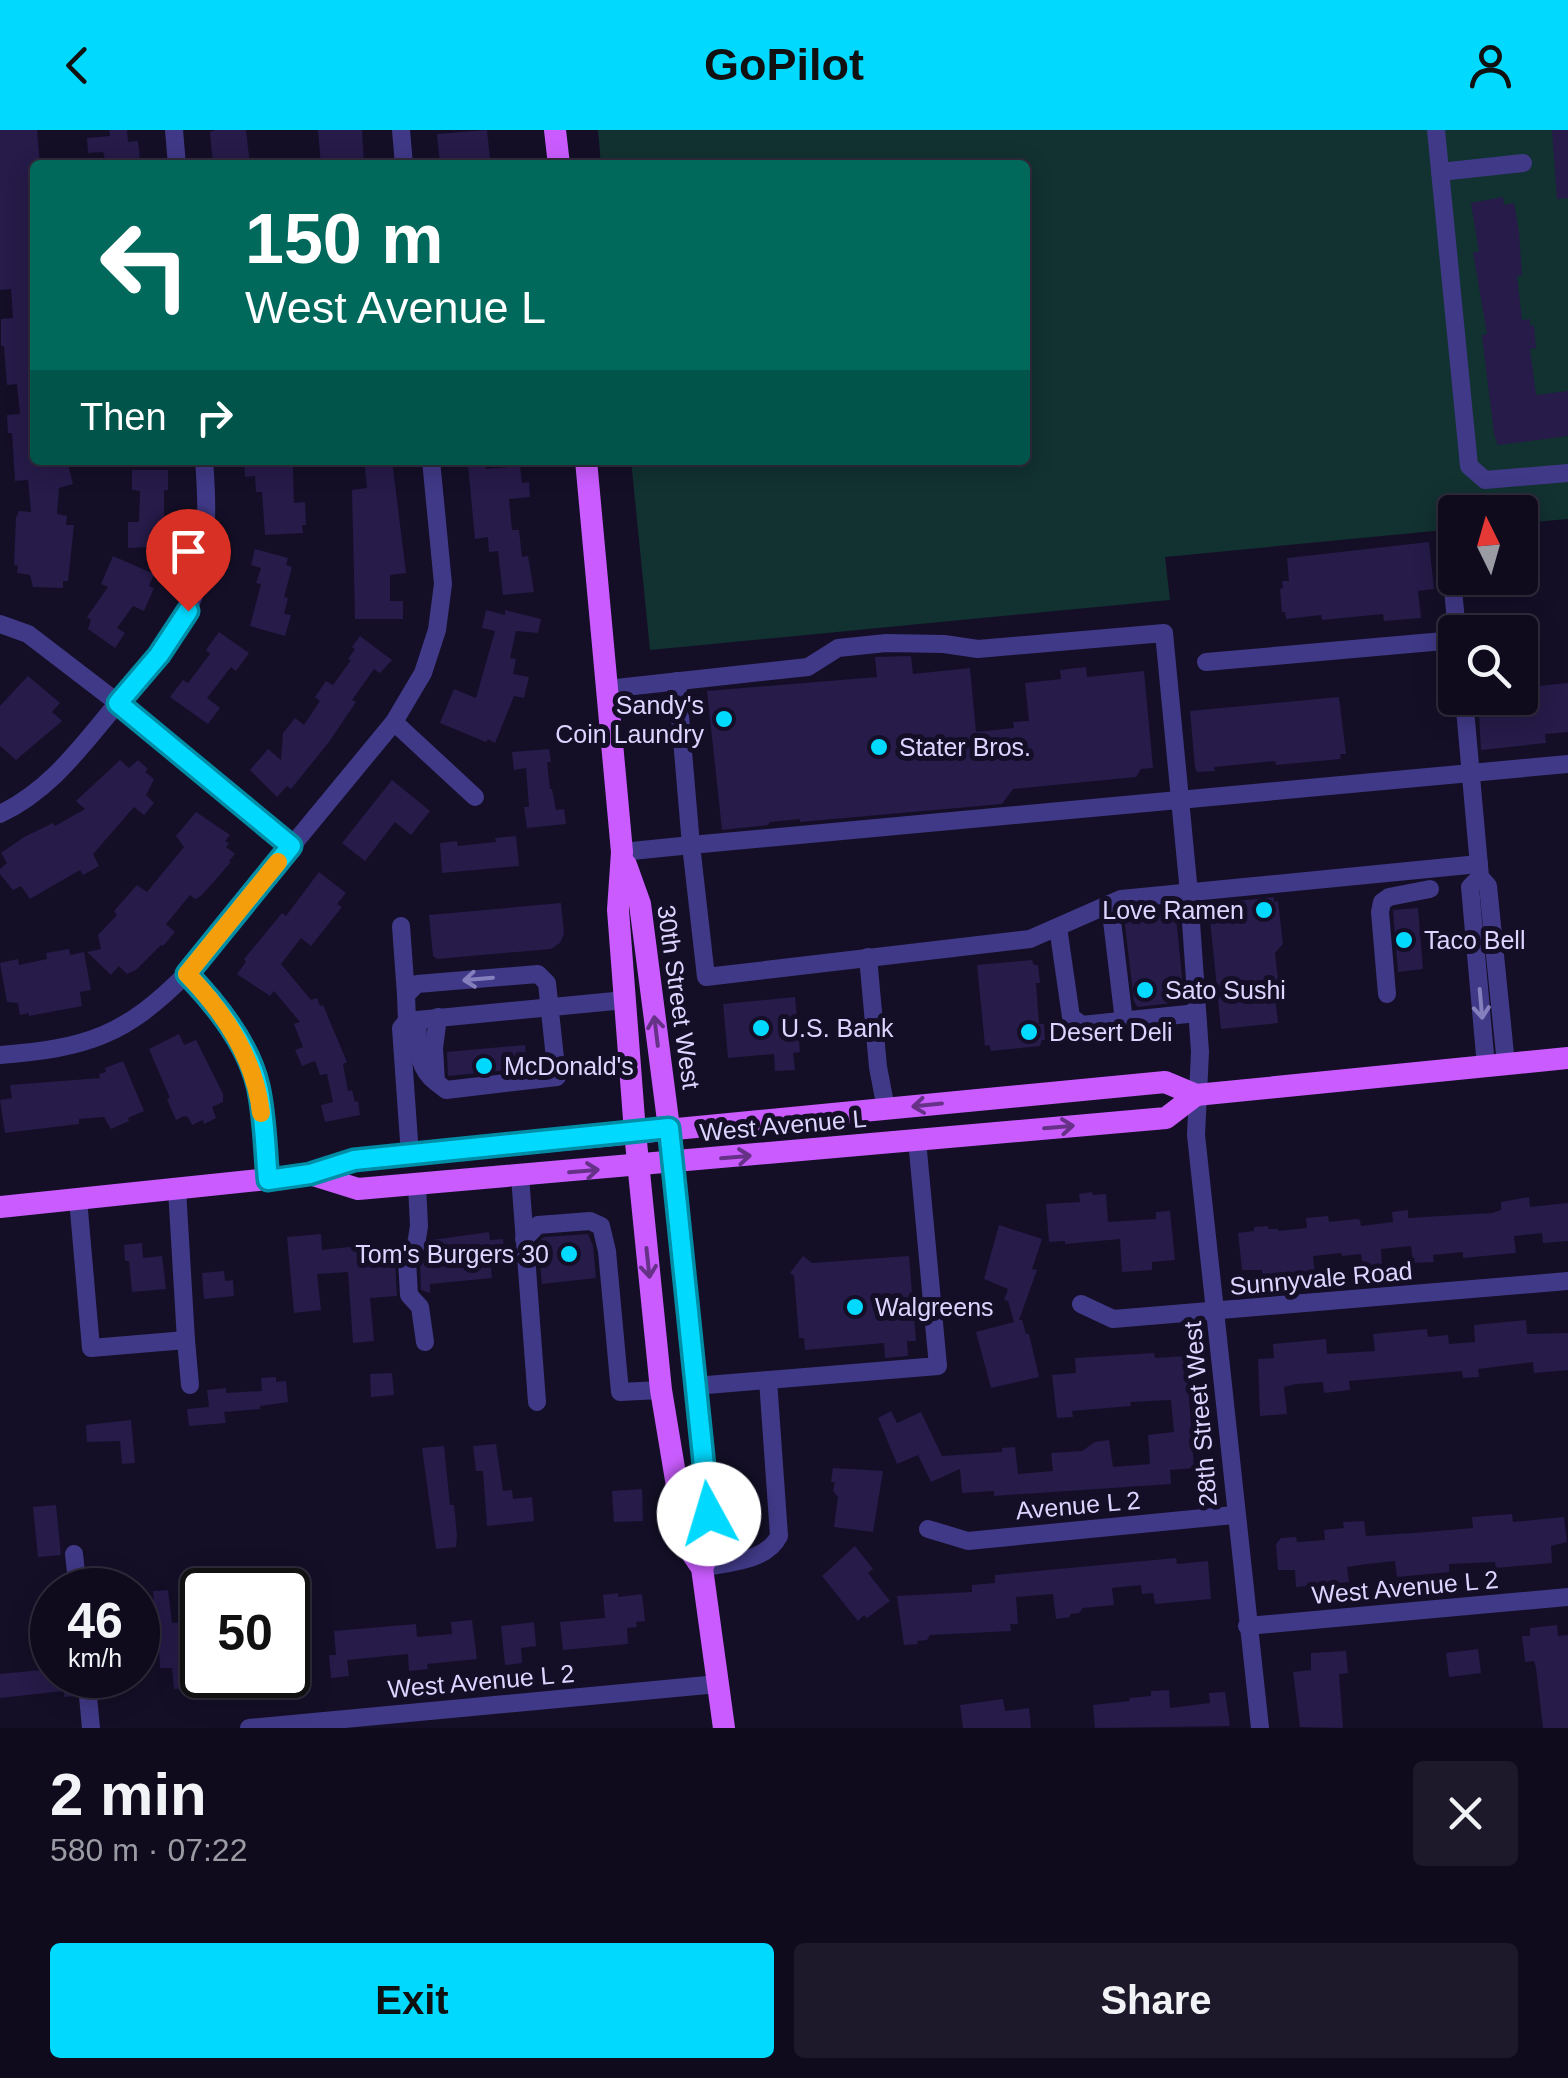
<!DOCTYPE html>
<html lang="en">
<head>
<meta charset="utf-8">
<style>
  :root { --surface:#0f0b1d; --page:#1d192a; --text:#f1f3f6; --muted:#9b9ba4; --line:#2f2b3b; --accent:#01d9ff }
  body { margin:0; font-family:Helvetica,sans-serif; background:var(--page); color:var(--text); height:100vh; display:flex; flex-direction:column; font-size:38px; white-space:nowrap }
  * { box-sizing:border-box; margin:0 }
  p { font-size:32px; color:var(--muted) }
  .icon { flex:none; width:55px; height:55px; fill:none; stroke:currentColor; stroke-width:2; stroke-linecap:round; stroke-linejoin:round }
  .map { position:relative; height:1598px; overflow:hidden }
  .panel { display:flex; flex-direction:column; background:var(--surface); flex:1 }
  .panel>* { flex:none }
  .banner { position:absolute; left:30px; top:30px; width:1000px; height:305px; border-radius:10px; box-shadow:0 5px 25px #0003,0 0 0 2px var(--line); background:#00695c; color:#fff; overflow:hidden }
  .needle { width:65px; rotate:355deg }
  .buttons { position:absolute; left:1438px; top:365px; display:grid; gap:20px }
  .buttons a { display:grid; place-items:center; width:100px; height:100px; border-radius:10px; background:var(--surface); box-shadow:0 5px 25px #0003,0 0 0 2px var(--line); font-size:50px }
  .speed { position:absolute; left:30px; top:1438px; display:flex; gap:20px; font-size:50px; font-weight:700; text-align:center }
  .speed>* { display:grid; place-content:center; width:130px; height:130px; border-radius:50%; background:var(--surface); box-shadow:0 5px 25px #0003,0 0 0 2px var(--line); line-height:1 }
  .speed small { font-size:25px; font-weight:400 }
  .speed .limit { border:5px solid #111; border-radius:15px; background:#fff; color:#111 }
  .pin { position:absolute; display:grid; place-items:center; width:85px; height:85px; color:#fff; margin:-102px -42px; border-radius:50% 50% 50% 0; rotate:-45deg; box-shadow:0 0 10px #0007 }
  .pin .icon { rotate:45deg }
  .me { position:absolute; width:110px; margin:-55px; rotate:354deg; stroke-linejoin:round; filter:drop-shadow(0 0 8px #0008) }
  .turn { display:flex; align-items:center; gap:35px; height:210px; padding:0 50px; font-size:45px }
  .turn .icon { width:130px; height:130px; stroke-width:2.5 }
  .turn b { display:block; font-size:70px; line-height:85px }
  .then { display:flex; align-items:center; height:95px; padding:0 50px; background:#0003; gap:20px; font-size:38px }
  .round { display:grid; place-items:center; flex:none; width:105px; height:105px; border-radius:10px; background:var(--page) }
  .summary { display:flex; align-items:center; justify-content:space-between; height:170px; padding:0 50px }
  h1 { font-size:60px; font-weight:700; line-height:75px }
  .action { display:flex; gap:20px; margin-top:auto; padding:20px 50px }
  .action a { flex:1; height:115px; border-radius:10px; background:var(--accent); color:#111; font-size:40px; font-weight:700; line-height:115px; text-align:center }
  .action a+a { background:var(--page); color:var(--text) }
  header { display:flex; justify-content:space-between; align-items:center; height:130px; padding:0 50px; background:var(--accent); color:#111; font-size:45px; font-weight:700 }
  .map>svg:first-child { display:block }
</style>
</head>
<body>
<header><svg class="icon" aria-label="back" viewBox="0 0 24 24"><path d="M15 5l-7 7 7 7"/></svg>GoPilot<svg class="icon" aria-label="person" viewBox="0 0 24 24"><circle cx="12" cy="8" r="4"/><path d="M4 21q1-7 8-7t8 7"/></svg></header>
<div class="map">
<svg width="1568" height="1598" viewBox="0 0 1568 1598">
  <rect width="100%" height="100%" fill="#140f27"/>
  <path fill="#123131" d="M598,0H1568V389L1520,393V382H1455V399L1165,427L1170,470L650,520L631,330H1025V35H601Z"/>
  <g fill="#261b49">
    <path d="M0,0H37L40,35H35L34,71L35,330H67L73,354L59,358L57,384L67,386L66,395H74L68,451H63V458L33,457L30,445L17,443L18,436L14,435L16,388L19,381L31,382L28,350L15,351L12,303H8L7,285L20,284L17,254L7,255L4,216H1V189L13,188L11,159L0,160Z"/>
    <path d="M109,0H127L128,12L138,11L140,29L106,32L103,22L88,23L87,8L110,6Z"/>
    <path d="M215,0H246L250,35H213L210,2Z"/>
    <path d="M318,0H362L364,35H321Z"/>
    <path d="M487,0L490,29L468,32V35H440L437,4Z"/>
    <path d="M1552,0H1568V68L1557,69Z"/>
    <path d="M1503,67L1504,75L1514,73L1519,103L1522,145L1517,146L1522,190L1530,189V195L1534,196L1536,218L1530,219L1536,265L1568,261V306L1498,315L1494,304L1482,205L1487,204L1473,122H1479L1471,73Z"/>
    <path d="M244,330H288V336L293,335L294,373L305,372L306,395H302L303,403L265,405L262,362H256L255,346L245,347Z"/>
    <path d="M364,330H392L406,443L390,445V471H403V489H355L352,360L367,358Z"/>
    <path d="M486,333V339L520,336L522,353L529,352L530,367L509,369L512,400H519L522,427L528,426L534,462L503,465L498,421L489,422L488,407L475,409L468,335Z"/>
    <path d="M132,340H168V360H164V398H168L169,416L128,418V392H139L140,361L132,360Z"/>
    <path d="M1429,412L1434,459L1418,461L1421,488L1384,491L1383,484L1322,490L1321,485L1286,489L1285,482H1282L1280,459L1283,458L1282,451H1289L1287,428Z"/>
    <path d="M255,419L288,428L286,435L292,437L284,467L288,468L284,484L291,485L285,506L250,496L261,454L256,453L261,438L251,435Z"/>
    <path d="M113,426L154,444L149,456L154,458L144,481L133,476L117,498L125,503L115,518L88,499L91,490L87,487L108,457L101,454Z"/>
    <path d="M486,480L505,485V480L541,489L538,503L516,501L510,528L516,529L513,544L529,547L524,568L514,566L495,613L488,609L486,612L440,593L454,559L476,568L495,501L482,498Z"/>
    <path d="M219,502L249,523L236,541L231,537L207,568L220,578L208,594L170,567L183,550L188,553L210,524L206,520Z"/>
    <path d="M360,506L392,530L380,543L374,539L352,570L356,572L329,612L291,659L287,656L277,667L250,640L268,619L281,630L283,603L295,588L304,595L320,571L315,567L326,551L333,555L351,530L348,529L355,519L352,517Z"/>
    <path d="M911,526L913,544L970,538L976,602L1014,598L1013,592L1029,591L1025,553L1061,549L1060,540L1086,537L1087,547L1144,541L1153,638L1141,639L1136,647L1013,659L1002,674L800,692V689L770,692L768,695L722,700L707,561L877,547L875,527Z"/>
    <path d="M28,546L60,573L52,582L62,591L16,630L0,616V576Z"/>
    <path d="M1568,553V602L1545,604L1546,613L1481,620L1478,568H1520V558Z"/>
    <path d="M1339,567L1346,624H1340L1341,629L1276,635L1275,631L1214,637L1215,641L1197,642L1195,638L1190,581Z"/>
    <path d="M549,619L551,632H547L550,659H552L556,680L564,679L566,694L527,698L524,677H529L526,638L514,640L512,622Z"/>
    <path d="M120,630L129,638L138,630L148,639L145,642L154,649L146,665L154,673L144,685L134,677L93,724L99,736L83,745L80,740L30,769L21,756L13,760L0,744V739L7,733L1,723L24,707L53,693L55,696L85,679L76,671Z"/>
    <path d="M392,650L430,681L411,705L395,692L365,731L342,713Z"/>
    <path d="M196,682L230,705L225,711L229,713L226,717L235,724L229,731L231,732L201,766L195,769L190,765L166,794L175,802L163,816L161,815L136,840L127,844L119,836L111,845L87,822L101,819L98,805L117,785L114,781L137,755L147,762L184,717L176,706Z"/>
    <path d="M516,706L519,736L442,743L440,713L457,711L458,716L496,712L495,708Z"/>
    <path d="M319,742L346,763L337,774L342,777L311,816L301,808L281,834L311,870L317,868L320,876L323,875L347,932L343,934L348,961L352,960L355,972L358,971L360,985L325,992L321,975L333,972L327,944L320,945L315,931L302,936L295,920L303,917L294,894L300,892L274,861L270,866L237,844L246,832L244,829L282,783L286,786Z"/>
    <path d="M1274,767V772L1278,771L1283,814L1275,823L1279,856H1274L1278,893L1221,899L1209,779L1228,777V772Z"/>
    <path d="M561,773L564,804L560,813L551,819L437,829L433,826L429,785Z"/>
    <path d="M1418,778L1423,839L1398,842L1393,780Z"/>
    <path d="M1170,781L1176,787L1184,867L1180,872L1138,877L1134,872L1124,786Z"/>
    <path d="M69,819L70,825L84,822L91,860L80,862L82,876L29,886V883L20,885L18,873L7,872L0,833L18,829L19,835L47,829L46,823Z"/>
    <path d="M1032,830L1034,835H1038L1040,853H1036L1039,894H1044L1045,910H1042L1040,916L991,921L989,915L985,916L977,835Z"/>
    <path d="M795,867L800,922L793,923L795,940L775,941L774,924L728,928L723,874Z"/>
    <path d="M179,904L184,915L196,910L223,964V972L212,977L216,988L204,994L203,990L192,995L188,987L184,986L176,990L167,969L170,968L149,919Z"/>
    <path d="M525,915L527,938L448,946L447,922Z"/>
    <path d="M123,931L144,981L128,988L129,991L111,999L104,987L79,989V994L5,1003L0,970L12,968L10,955L100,948L99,944L106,942L105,938Z"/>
    <path d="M1092,1062L1093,1065L1106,1064L1108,1092L1156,1089V1082L1170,1081L1175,1130L1152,1132V1140L1122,1142L1120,1109L1065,1114V1111L1049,1112L1046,1074L1080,1072L1079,1064Z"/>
    <path d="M1529,1067L1530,1077L1568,1073V1111L1543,1113L1542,1103L1514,1106L1516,1123L1463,1128V1122L1433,1125L1434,1132L1413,1133L1411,1116L1381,1119L1382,1136L1363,1138L1361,1124L1342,1126L1341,1123L1313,1126L1315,1143L1263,1148L1262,1140H1242L1238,1103L1254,1101V1097L1268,1096V1099H1278V1101L1307,1098L1306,1088L1328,1086L1329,1092L1356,1089L1360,1090L1361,1096L1393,1092L1392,1082L1408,1080V1088L1492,1083L1501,1080V1072Z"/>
    <path d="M999,1095L1042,1109L1032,1139L1037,1140L1019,1190H1022L1026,1204H1029L1039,1247L991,1258L976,1202L1014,1192L1008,1171L1004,1170L1008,1159L984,1149Z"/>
    <path d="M489,1102L490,1110L503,1109L505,1136L491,1137L492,1148L430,1154V1163L421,1160L420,1133L422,1129L434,1128L432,1110Z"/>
    <path d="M321,1104L322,1120L366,1115L368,1134L395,1131L397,1166L370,1168L374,1211L353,1213L348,1142L317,1144L321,1180L294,1183L287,1107Z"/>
    <path d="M588,1104L593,1116L596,1148L542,1154L538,1112L544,1107Z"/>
    <path d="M142,1113L143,1128L162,1126L166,1159L132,1162L129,1131H125L124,1115Z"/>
    <path d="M803,1126L812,1133L909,1126L916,1211H907L908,1226L885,1228L884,1213L805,1220L804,1208H799L794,1146L790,1143Z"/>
    <path d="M224,1141L225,1151L233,1150L234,1166L204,1169L202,1143Z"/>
    <path d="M1526,1190L1527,1204L1568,1203V1240L1534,1243L1533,1232L1478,1239L1479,1247L1463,1248L1462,1241L1349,1251L1350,1260L1324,1263L1323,1252L1296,1254L1284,1257L1287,1284L1260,1286L1258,1229L1274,1228L1273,1214L1326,1209L1327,1224L1375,1221L1373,1204L1427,1199L1428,1207L1448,1205L1449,1214L1475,1212L1474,1195Z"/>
    <path d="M1154,1223L1155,1228L1186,1226L1194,1338L1170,1340L1171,1354L994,1366V1361L962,1363L960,1339L931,1352L918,1325L897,1334L878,1288L891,1281L897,1293L921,1282L942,1326L1002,1322V1318L1015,1317L1018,1344L1053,1341L1051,1323L1082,1321L1095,1312L1109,1310L1113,1337L1150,1334L1148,1305L1174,1302L1171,1270L1130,1272L1131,1276L1072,1281L1073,1287L1057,1288L1052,1245L1076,1243L1075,1228Z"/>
    <path d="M392,1243L394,1265L371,1267L370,1244Z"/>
    <path d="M276,1247V1252L286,1251L288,1272L260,1276V1279L224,1282L226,1293L189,1296L187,1279L209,1277L207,1260L226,1258V1263L262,1261L261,1248Z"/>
    <path d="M131,1290L135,1333L122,1334L120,1311L87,1312L86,1295Z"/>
    <path d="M496,1314L503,1361L512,1360L513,1369L532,1367L534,1391L487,1396L483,1341H476L473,1316Z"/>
    <path d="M444,1316L450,1375H454L457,1405L456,1417L436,1419L422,1318Z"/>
    <path d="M833,1338L883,1341L873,1402L834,1397L838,1367L833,1361L835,1352H831Z"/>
    <path d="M642,1359L643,1391L614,1392L612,1361Z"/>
    <path d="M56,1375L61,1425L38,1427L33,1377Z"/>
    <path d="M1512,1384L1513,1392L1564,1387L1567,1412L1551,1416L1552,1433L1496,1438L1495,1432L1449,1434V1442L1397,1447L1395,1431L1367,1434L1347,1437L1349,1452L1296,1457L1295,1440H1278L1276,1414L1281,1408L1296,1407L1297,1412L1325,1410L1324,1400L1344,1398L1343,1392L1364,1391L1366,1406L1414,1403L1473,1398L1472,1387Z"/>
    <path d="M855,1416L873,1439L868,1443L890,1471L867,1488L864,1485L858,1491L822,1446Z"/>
    <path d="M1176,1428L1177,1434L1208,1431L1211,1469L1155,1474L1153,1463L1142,1464L1141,1455L1112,1458L1114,1475L1083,1478L1079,1483L1070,1484V1487L1056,1489L1053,1464L1016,1467L1018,1494H1010L1011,1501L930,1505L927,1510L917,1511L918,1514L904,1515L897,1466L972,1462V1455L995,1453V1445Z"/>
    <path d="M168,1460L172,1493L184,1492L185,1502L197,1501L201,1557L174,1559L172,1538H160L159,1519L138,1521V1502L156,1501L153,1461Z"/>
    <path d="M618,1463V1467L642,1464L645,1491L636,1492L637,1497L627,1498L628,1514L563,1520L560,1492L605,1488L603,1465Z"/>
    <path d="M472,1490L477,1529L427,1534L428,1539L409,1541L408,1524L347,1530L349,1546L331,1548L329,1525H336L334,1501L416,1494L417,1507L452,1504L451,1492Z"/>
    <path d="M534,1492L536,1516L521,1518L522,1533L505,1535L501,1496Z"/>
    <path d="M1557,1495L1558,1506L1568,1505V1598H1543L1536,1538L1534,1531L1525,1532L1522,1506H1530V1498Z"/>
    <path d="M1478,1519L1481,1543L1449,1547L1446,1523Z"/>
    <path d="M1346,1521L1348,1543L1339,1544L1343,1598L1300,1597L1293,1542L1311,1540V1523Z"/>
    <path d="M52,1539V1545H74L75,1566L64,1567V1561L0,1568V1544Z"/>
    <path d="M1169,1560L1170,1578L1210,1573L1209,1563L1225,1562L1230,1596L1095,1598L1093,1575L1130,1571L1129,1568L1151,1566V1561Z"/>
    <path d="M1003,1569L1005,1581L1029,1578L1031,1598H963L960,1575Z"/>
  </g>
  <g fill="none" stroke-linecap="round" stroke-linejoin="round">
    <g stroke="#403987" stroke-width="18">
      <path d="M174,0L177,35"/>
      <path d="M401,0L404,35"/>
      <path d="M1436,0L1469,336L1485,350L1568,343"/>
      <path d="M1440,42L1523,33"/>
      <path d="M1450,427L1457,502"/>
      <path d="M0,494L28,504L118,573L291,716"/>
      <path d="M1206,532L1455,510"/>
      <path d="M607,559L808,537L838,518L886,513L944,514L978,519L1164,503L1189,763L1200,922L1196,1005L1260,1598"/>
      <path d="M1464,568L1480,747L1488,756L1506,934"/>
      <path d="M394,592L475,667"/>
      <path d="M0,684C54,658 84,612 122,568C145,541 171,514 187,482C209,436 208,379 204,330"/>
      <path d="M622,722L691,715L677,551"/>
      <path d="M1479,734L1121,769L1030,809L706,847L691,715L1568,634"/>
      <path d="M1480,747L1470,757L1486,936"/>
      <path d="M1110,774L1124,891"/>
      <path d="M401,796L406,865"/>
      <path d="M1058,797L1071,887L1082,895L1197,883"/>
      <path d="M868,827L878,937L886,979"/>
      <path d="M187,843C216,874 248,913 258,956C265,986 265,1019 268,1049"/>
      <path d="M1387,864L1380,782L1382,772L1389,767L1430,759"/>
      <path d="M417,890C419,914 415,936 436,952"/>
      <path d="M407,891L406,865L417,854L538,844L547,853L557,947L446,960L436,952L434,918L438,887"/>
      <path d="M0,925C87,918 125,906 187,843L394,592L423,543L437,500L443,454L431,330"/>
      <path d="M410,1025L401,898L407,891L625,870"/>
      <path d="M520,1046L537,1272"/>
      <path d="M417,1055L419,1096L416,1115L407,1130L409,1165L420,1177L425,1212"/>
      <path d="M78,1069L91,1218L186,1210L177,1059"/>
      <path d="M524,1109L538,1095L590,1091L601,1096L607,1121L620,1262L661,1260"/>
      <path d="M1081,1174L1113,1189L1568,1151"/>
      <path d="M186,1210L190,1255"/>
      <path d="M695,1256L938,1236L917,1010"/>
      <path d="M928,1399L968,1411L1234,1385"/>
      <path d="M74,1424L78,1460"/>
      <path d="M702,1438C728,1432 766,1432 779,1406L768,1250"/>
      <path d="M1247,1496L1568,1467"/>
      <path d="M86,1545L91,1598"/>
      <path d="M249,1598L718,1554"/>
    </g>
    <g stroke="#ca5cff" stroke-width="22">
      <path d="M555,0L559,35"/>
      <path d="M586,330L622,722L618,780L635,1002L661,1260L687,1416L702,1438L724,1598"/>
      <path d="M626,735L640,774L669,998L712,1416L702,1438"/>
      <path d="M310,1044L358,1059L1166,988L1196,965"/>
      <path d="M0,1077L268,1049L310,1044L354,1030L1165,952L1196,965L1568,928"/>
    </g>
  </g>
  <defs><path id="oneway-shaft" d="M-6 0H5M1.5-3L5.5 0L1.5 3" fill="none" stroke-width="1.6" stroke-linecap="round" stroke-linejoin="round" transform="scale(2.5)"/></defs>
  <g stroke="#867fbd">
    <use href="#oneway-shaft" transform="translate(478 849) rotate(175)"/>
    <use href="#oneway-shaft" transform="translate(1481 874) rotate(85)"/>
  </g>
  <g stroke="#663288">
    <use href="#oneway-shaft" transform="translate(656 901) rotate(-97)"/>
    <use href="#oneway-shaft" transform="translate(927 975) rotate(174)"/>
    <use href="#oneway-shaft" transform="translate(1059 997) rotate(-5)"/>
    <use href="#oneway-shaft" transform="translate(736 1027) rotate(-5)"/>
    <use href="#oneway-shaft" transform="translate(584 1041) rotate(-5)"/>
    <use href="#oneway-shaft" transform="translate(648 1133) rotate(84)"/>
  </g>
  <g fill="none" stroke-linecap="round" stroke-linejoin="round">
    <defs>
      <path id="route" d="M188,481L159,525L118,573L291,716L187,844C216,874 248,913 258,956C265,986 265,1019 268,1050L310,1044L354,1030L669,998L709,1384"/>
    </defs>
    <use href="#route" stroke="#018da6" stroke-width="25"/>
    <use href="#route" stroke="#01d9ff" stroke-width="18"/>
    <path stroke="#f59e0b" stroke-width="18" d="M261,983C255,928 225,883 187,844L278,732"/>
  </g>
  <g fill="#01d9ff" stroke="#140f27" stroke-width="4">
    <circle cx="724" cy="589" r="10"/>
    <circle cx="879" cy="617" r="10"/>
    <circle cx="1264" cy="780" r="10"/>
    <circle cx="1404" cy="810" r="10"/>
    <circle cx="1145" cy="860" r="10"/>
    <circle cx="761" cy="898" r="10"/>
    <circle cx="1029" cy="902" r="10"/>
    <circle cx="484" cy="936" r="10"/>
    <circle cx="569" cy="1124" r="10"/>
    <circle cx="855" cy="1177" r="10"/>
  </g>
  <g text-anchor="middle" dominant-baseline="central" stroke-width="10" stroke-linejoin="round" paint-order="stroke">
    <g font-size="25" fill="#dcd5ff" stroke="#140f27" text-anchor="start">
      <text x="704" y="575" text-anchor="end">Sandy's<tspan x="704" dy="29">Coin Laundry</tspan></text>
      <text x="899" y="617">Stater Bros.</text>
      <text x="1244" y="780" text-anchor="end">Love Ramen</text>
      <text x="1424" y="810">Taco Bell</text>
      <text x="1165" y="860">Sato Sushi</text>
      <text x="781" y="898">U.S. Bank</text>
      <text x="1049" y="902">Desert Deli</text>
      <text x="504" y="936">McDonald's</text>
      <text x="549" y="1124" text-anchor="end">Tom's Burgers 30</text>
      <text x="875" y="1177">Walgreens</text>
    </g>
    <g font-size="25" fill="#dcd5ff" stroke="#140f27">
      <text transform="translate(679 867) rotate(82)">30th Street West</text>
      <text transform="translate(783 995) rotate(-5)">West Avenue L</text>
      <text transform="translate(1321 1148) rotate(-5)">Sunnyvale Road</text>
      <text transform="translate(1200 1284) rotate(-95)">28th Street West</text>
      <text transform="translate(1078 1375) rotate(-5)">Avenue L 2</text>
      <text transform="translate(1405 1457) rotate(-5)">West Avenue L 2</text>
      <text transform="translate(481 1551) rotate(-5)">West Avenue L 2</text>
    </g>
  </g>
</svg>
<div class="buttons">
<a><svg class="needle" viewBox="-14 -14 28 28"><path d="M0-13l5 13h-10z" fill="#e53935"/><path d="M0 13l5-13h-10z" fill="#9b9ba4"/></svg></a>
<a><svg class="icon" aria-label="search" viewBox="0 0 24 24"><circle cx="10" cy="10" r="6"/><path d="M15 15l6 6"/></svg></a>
</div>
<div class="speed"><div>46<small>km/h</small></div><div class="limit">50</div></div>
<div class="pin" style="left:188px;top:481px;background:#d93025"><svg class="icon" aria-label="arrive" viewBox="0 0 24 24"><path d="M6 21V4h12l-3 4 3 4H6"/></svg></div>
<svg class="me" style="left:709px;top:1384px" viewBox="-20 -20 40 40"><circle r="19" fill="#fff"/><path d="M0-13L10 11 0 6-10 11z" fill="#01d9ff"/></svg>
<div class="banner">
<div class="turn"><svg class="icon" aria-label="left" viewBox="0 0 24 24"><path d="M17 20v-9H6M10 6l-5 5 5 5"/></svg><div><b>150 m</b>West Avenue L</div></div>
<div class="then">Then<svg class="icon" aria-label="right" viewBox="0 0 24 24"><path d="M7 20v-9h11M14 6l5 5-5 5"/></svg></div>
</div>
</div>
<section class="panel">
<div class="summary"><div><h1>2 min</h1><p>580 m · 07:22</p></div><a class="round"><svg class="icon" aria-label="close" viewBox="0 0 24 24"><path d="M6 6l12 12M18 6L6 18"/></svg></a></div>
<div class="action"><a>Exit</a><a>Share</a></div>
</section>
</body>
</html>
